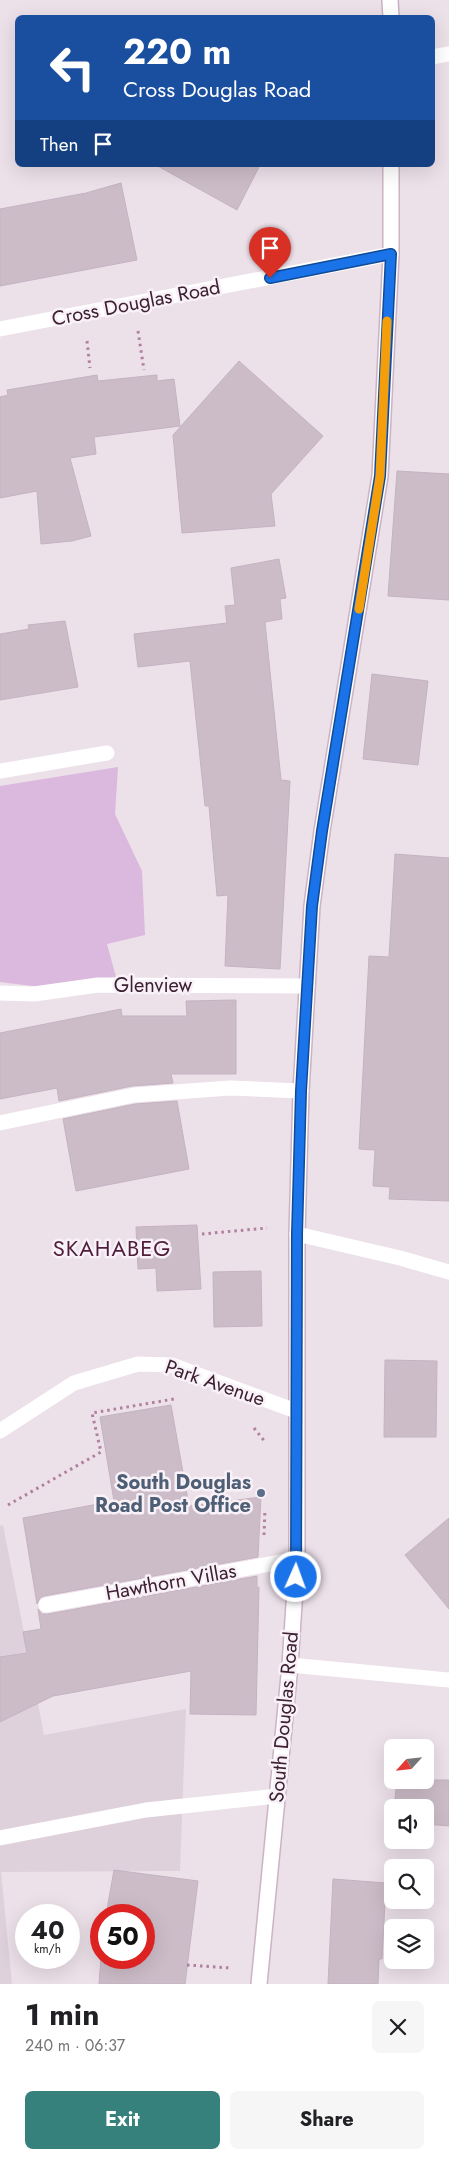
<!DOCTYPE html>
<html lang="en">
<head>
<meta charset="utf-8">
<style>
  :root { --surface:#fff; --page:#f6f6f6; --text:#202124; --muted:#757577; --accent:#37817c }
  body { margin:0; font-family:Jost,sans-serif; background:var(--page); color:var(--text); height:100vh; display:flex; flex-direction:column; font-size:19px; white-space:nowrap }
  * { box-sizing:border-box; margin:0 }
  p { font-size:16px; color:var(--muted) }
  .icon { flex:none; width:28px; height:28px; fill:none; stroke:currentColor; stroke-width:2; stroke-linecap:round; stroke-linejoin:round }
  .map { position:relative; height:1984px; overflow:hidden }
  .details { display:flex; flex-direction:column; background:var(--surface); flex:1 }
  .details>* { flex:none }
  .hud { position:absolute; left:15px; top:15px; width:420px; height:152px; border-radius:8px; box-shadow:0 5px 20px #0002; background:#1a4fa0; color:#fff; overflow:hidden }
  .needle { width:32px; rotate:243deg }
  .controls { position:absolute; left:384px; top:1739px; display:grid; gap:10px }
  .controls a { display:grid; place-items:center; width:50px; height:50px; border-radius:8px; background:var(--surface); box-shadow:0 5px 20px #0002; font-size:25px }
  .speed { position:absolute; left:15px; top:1904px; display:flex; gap:10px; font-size:25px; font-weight:700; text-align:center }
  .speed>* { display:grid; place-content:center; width:65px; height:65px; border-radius:50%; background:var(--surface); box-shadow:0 5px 20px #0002; line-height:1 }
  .speed small { font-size:12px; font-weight:400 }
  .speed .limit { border:8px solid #d22; background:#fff; color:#111 }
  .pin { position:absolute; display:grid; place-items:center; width:42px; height:42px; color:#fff; margin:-51px -21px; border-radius:50% 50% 50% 0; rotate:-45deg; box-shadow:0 0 5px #0007 }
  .pin .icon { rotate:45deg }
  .me { position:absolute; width:55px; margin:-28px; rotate:2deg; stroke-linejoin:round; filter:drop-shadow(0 0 4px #0008) }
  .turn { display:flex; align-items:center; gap:18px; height:105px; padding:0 25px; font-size:22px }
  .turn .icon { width:65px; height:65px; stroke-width:2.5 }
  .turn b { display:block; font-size:35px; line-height:42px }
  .then { display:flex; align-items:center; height:48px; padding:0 25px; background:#0003; gap:10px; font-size:19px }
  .round { display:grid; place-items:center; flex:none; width:52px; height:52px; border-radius:8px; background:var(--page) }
  .summary { display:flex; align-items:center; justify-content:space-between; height:85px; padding:0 25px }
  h1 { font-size:30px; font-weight:700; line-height:38px }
  .button { display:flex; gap:10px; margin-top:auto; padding:10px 25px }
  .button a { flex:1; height:58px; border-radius:8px; background:var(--accent); color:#fff; font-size:20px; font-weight:700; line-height:58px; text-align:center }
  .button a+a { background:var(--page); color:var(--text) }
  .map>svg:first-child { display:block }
</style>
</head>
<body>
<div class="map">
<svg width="449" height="1984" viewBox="0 0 449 1984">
  <rect width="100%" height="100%" fill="#ece0e9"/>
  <path fill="#dfd1dc" d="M3,1525L44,1735L186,1709L180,1871L1,1872L12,1984H0V1526Z"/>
  <path fill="#dbb8de" d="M118,767L115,814L142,871L145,935L107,944L116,977L41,987L0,982V786Z"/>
  <g fill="#ccbcc8" stroke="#c5b2c1">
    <path d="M156,165H260L237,210Z"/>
    <path d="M121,183L137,260L0,286V209L86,193Z"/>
    <path d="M239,361L323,436L271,494L275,526L182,533L173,435Z"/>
    <path d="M97,375L98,381L157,375V381L174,379L180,426L94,437L96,454L70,458L91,536L72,541L41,544L37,491L0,498V397L8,395L7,390Z"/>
    <path d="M397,471L449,474V600L388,596Z"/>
    <path d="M279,559L286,598L280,599L282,619L265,622L281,780L290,781L280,969L225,966L228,895L217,896L209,806H205L190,661L138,667L134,634L227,623L225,606L235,605L231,568Z"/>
    <path d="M65,621L78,687L0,700V634L29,629L28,625Z"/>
    <path d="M372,674L428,681L418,765L363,759Z"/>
    <path d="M395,854L449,858V1201L389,1199L390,1187L373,1186L375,1150L359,1149L369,956L389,957Z"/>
    <path d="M236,1000V1074H171L173,1083L132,1086L59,1101L57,1088L0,1099V1033L121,1009L122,1016H187L186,1001Z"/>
    <path d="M177,1101L189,1169L76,1191L63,1119L135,1104Z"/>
    <path d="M197,1225L201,1289L157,1291L156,1268L138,1269L136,1227Z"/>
    <path d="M261,1271L262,1326L214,1327L213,1272Z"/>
    <path d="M385,1360L437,1361L436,1437H384Z"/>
    <path d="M171,1405L189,1506L261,1497L258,1557L44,1596L40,1598L37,1604L23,1518L114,1501L100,1417Z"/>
    <path d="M449,1518V1609L405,1555Z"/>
    <path d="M257,1576V1588L259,1587L256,1715L190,1714L191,1671L53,1696L0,1722V1657L27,1653L23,1632L41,1629L38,1609L42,1614H48Z"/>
    <path d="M397,1780H449V1826L425,1824V1808H394Z"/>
    <path d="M114,1870L198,1881L185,1984H99L101,1958H144V1915H106Z"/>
    <path d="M333,1879L386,1883L382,1959H379L378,1984H328Z"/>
  </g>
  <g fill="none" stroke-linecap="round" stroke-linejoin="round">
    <defs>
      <g id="secondary">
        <path d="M390,0L391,18"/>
        <path d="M259,1984L290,1665L297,1559V1234L301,1091L312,906L322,831L380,476L391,254V165"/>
      </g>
    </defs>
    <use href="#secondary" stroke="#ccb3c4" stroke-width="18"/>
    <g stroke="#b0809f" stroke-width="3" stroke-dasharray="2.5 4" stroke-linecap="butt">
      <path d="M138,331L144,370"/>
      <path d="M87,341L90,368"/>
      <path d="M202,1234L267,1228"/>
      <path d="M254,1428L266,1443"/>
      <path d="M8,1505L101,1452L92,1413L174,1399"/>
      <path d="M264,1535L265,1509"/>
      <path d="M187,1965L231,1968"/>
    </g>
    <path stroke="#fff" stroke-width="15" d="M0,1838L146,1810L277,1796"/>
    <g stroke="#fff" stroke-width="15">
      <path d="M432,57L449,54"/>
      <path d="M0,329L391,254"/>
      <path d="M0,771L107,753"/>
      <path d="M0,993L34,994L98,985L307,986"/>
      <path d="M0,1123L134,1095L230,1088L301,1091"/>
      <path d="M297,1234L400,1258L449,1272"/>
      <path d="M0,1431L74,1383L138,1364L172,1365L296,1411"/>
      <path d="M46,1605L297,1559"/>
      <path d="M290,1665L449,1680"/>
    </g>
    <use href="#secondary" stroke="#fff" stroke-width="15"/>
  </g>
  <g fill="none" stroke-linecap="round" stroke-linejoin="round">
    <defs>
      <path id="route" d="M270,278L391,254L380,476L322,831L312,906L301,1091L297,1234L296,1577"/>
    </defs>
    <use href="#route" stroke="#114b97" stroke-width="12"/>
    <use href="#route" stroke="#1a73e8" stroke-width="9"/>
    <path stroke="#f59e0b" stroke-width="9" d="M359,609L380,476L387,321"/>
  </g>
  <circle fill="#5c6f8a" stroke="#f8f1f7" stroke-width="2" cx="261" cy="1493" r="5"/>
  <g text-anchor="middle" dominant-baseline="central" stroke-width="5" stroke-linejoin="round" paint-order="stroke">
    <g font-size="20" fill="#3d2031" stroke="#f8f1f7">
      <text transform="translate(136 303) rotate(-11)">Cross Douglas Road</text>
      <text x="153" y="985">Glenview</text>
      <text transform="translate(215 1383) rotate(19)">Park Avenue</text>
      <text transform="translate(171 1582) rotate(-10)">Hawthorn Villas</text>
      <text transform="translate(284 1717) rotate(-85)">South Douglas Road</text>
    </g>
    <g font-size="20" font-weight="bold" fill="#4e5e75" stroke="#f8f1f7" text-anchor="end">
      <text x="251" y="1482">South Douglas<tspan x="251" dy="23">Road Post Office</tspan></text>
    </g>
    <g font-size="22" letter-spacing="1" fill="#4f1c3a" stroke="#f8f1f7">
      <text x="112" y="1248">SKAHABEG</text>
    </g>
  </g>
</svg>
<div class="controls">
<a><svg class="needle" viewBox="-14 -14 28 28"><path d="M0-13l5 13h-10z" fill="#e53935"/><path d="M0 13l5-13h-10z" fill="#757577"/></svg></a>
<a><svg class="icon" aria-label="sound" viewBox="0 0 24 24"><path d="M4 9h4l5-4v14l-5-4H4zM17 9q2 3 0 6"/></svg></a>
<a><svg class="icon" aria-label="search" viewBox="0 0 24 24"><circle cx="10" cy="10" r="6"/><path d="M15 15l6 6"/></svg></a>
<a><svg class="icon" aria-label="layers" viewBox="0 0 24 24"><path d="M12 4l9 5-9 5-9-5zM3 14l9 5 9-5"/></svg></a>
</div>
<div class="speed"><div>40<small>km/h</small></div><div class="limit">50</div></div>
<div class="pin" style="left:270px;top:278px;background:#d93025"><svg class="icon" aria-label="arrive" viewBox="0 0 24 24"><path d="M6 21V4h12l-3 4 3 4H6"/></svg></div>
<svg class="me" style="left:296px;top:1577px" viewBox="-20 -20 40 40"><circle r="17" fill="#1a73e8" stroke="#fff" stroke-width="3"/><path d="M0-11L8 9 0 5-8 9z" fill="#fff"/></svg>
<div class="hud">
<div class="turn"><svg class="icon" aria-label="left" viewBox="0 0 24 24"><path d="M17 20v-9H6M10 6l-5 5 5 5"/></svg><div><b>220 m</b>Cross Douglas Road</div></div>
<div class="then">Then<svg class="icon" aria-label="arrive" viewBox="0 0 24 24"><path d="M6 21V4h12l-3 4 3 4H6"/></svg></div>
</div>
</div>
<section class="details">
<div class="summary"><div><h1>1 min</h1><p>240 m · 06:37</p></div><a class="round"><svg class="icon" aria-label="close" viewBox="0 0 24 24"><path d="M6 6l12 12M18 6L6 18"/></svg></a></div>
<div class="button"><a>Exit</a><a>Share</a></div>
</section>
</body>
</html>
